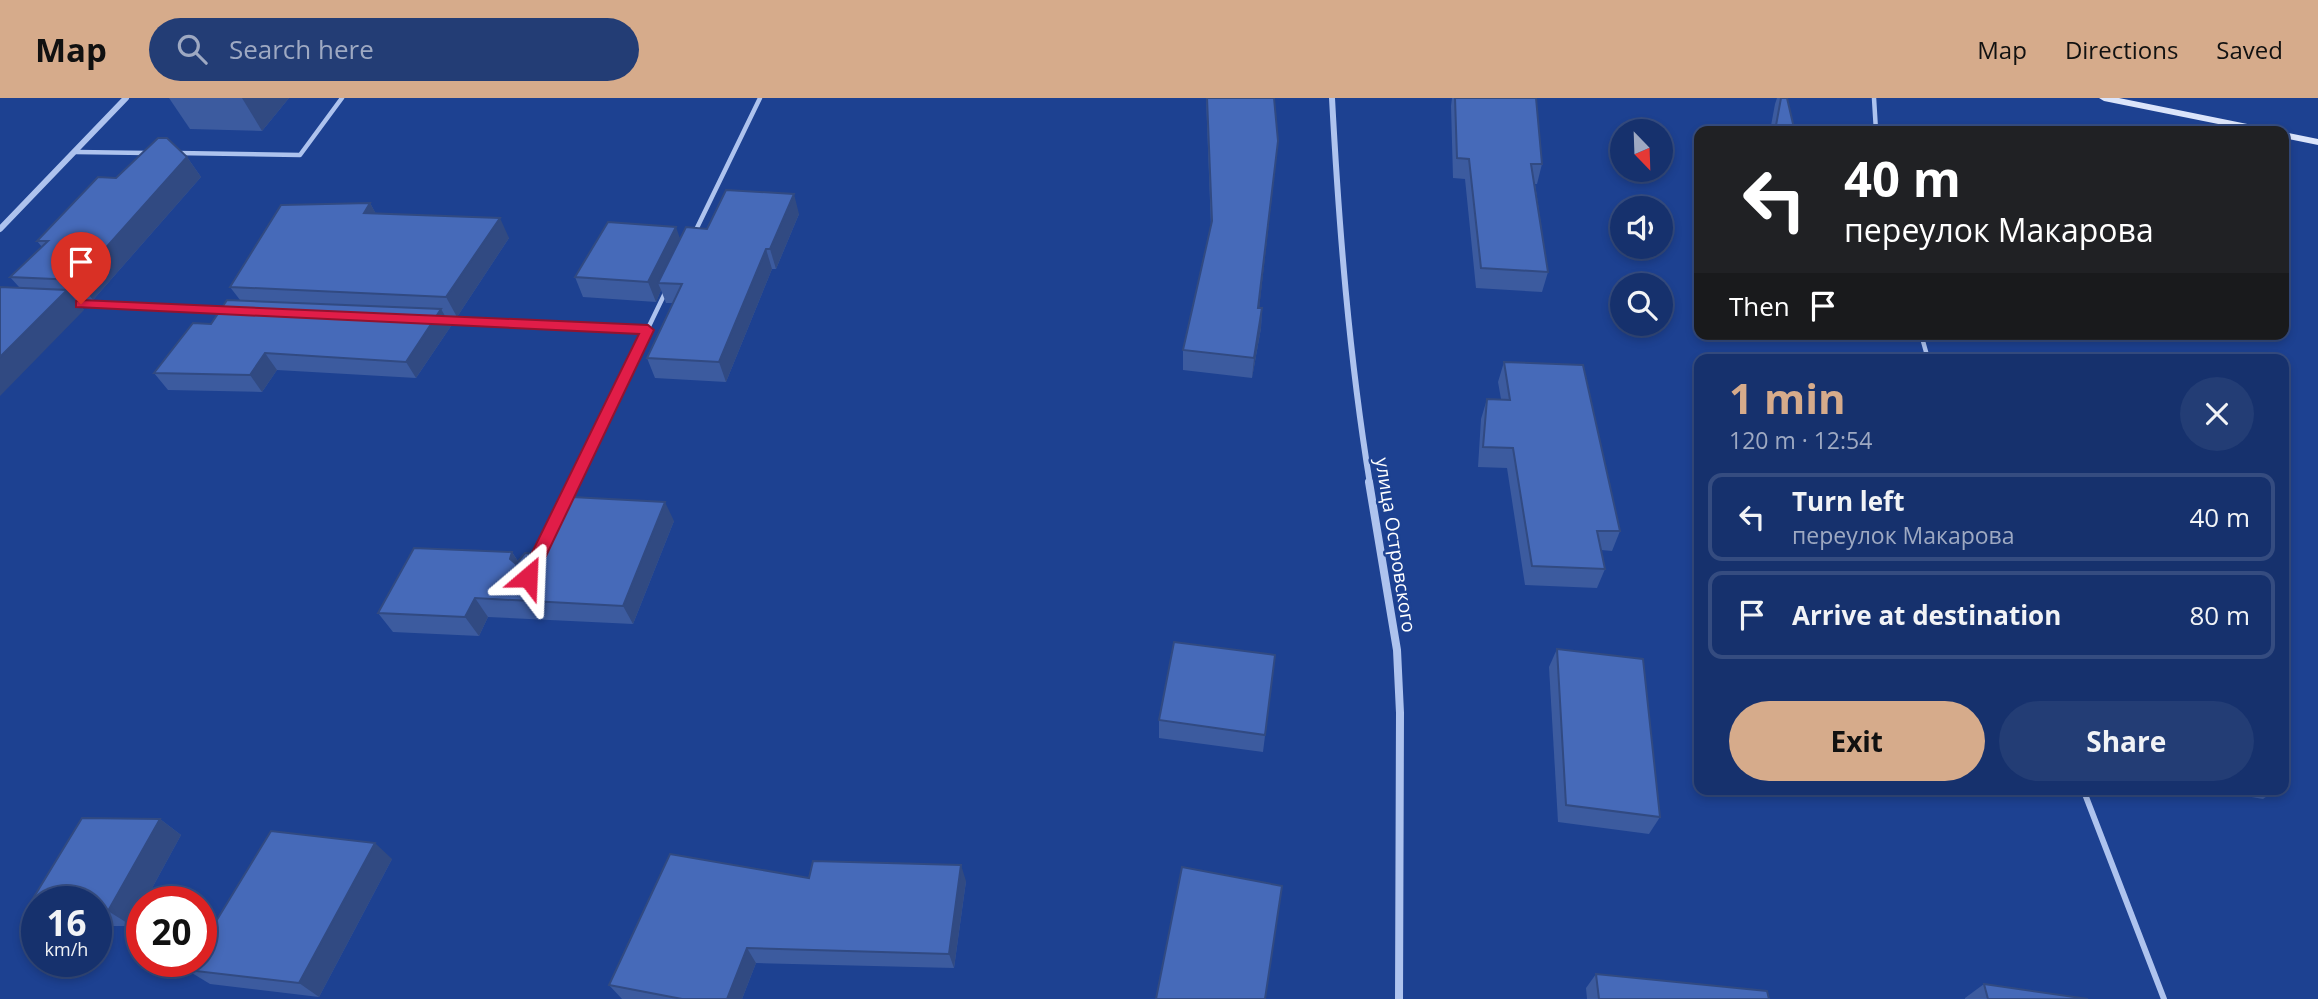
<!DOCTYPE html>
<html lang="en">
<head>
<meta charset="utf-8">
<style>
  :root { --surface:#16316d; --page:#233d75; --text:#f1f3f6; --muted:#9ea9c2; --line:#354c80; --accent:#d6ab8b }
  body { margin:0; font-family:"Open Sans",sans-serif; background:var(--page); color:var(--text); height:100vh; display:flex; flex-direction:column; font-size:26px; white-space:nowrap }
  * { box-sizing:border-box; margin:0 }
  p { font-size:23px; color:var(--muted) }
  .icon { flex:none; width:38px; height:38px; fill:none; stroke:currentColor; stroke-width:2; stroke-linecap:round; stroke-linejoin:round }
  .map { position:relative; flex:1; overflow:hidden }
  .details { position:absolute; left:1694px; top:256px; width:595px; height:441px; display:flex; flex-direction:column; background:var(--surface); border-radius:14px; box-shadow:0 4px 10px #0003,0 0 0 2px var(--line) }
  .details>* { flex:none }
  .guide { position:absolute; left:1694px; top:28px; width:595px; height:214px; border-radius:14px; box-shadow:0 4px 10px #0003,0 0 0 2px var(--line); background:#202124; color:#fff; overflow:hidden }
  .needle { width:46px; rotate:157deg }
  .buttons { position:absolute; left:1610px; top:21px; display:grid; gap:14px }
  .buttons a { display:grid; place-items:center; width:63px; height:63px; border-radius:50%; background:var(--surface); box-shadow:0 4px 10px #0003,0 0 0 2px var(--line); font-size:35px }
  .speed { position:absolute; left:21px; top:788px; display:flex; gap:14px; font-size:35px; font-weight:700; text-align:center }
  .speed>* { display:grid; place-content:center; width:91px; height:91px; border-radius:50%; background:var(--surface); box-shadow:0 4px 10px #0003,0 0 0 2px var(--line); line-height:1 }
  .speed small { font-size:18px; font-weight:400 }
  .speed .limit { border:10px solid #d22; background:#fff; color:#111 }
  .pin { position:absolute; display:grid; place-items:center; width:60px; height:60px; color:#fff; margin:-72px -30px; border-radius:50% 50% 50% 0; rotate:-45deg; box-shadow:0 0 7px #0007 }
  .pin .icon { rotate:45deg }
  .me { position:absolute; width:77px; margin:-38px; rotate:26deg; stroke-linejoin:round; filter:drop-shadow(0 0 5px #0008) }
  .turn { display:flex; align-items:center; gap:24px; height:147px; padding:0 35px; font-size:32px }
  .turn .icon { width:91px; height:91px; stroke-width:2.5 }
  .turn b { display:block; font-size:49px; line-height:60px }
  .then { display:flex; align-items:center; height:66px; padding:0 35px; background:#0003; gap:14px; font-size:26px }
  .round { display:grid; place-items:center; flex:none; width:74px; height:74px; border-radius:37px; background:var(--page) }
  .headline { display:flex; align-items:center; justify-content:space-between; height:119px; padding:0 35px }
  h1 { font-size:42px; font-weight:700; line-height:52px; color:var(--accent) }
  .action { display:flex; gap:14px; margin-top:auto; padding:14px 35px }
  .action a { flex:1; height:80px; border-radius:42px; background:var(--accent); color:#111; font-size:28px; font-weight:700; line-height:80px; text-align:center }
  .action a+a { background:var(--page); color:var(--text) }
  ul { padding:0; list-style:none }
  li { display:flex; align-items:center; gap:21px; height:88px; margin:0 14px 10px; padding:0 21px; border:4px solid var(--line); border-radius:14px }
  li div { flex:1 }
  li b { display:block; font-size:26px }
  li em { font-style:normal }
  header { display:flex; align-items:center; gap:42px; box-sizing:border-box; height:98px; padding:0 35px; background:var(--accent); color:#111 }
  header strong { font-size:33px }
  nav { display:flex; gap:38px; margin-inline-start:auto; font-size:24px }
  .search { width:490px; height:63px; background:var(--page); display:flex; align-items:center; gap:18px; box-sizing:border-box; padding:0 24px; border-radius:38px; color:var(--muted); font-size:26px }
  .map>svg:first-child { display:block }
</style>
</head>
<body>
<header>
<strong>Map</strong>
<div class="search"><svg class="icon" aria-label="search" viewBox="0 0 24 24"><circle cx="10" cy="10" r="6"/><path d="M15 15l6 6"/></svg>Search here</div>
<nav><a>Map</a><a>Directions</a><a>Saved</a></nav>
</header>
<div class="map">
<svg width="2318" height="901" viewBox="0 0 2318 901">
  <rect width="100%" height="100%" fill="#1d4191"/>
  <g fill="none" stroke-linecap="round" stroke-linejoin="round">
    <g stroke="#aec3ee" stroke-width="4.5">
      <path d="M1874,0L1876,33"/>
      <path d="M76,54L147,55"/>
      <path d="M177,55L300,57L342,0"/>
      <path d="M694,136L760,0"/>
      <path d="M74,206L225,213"/>
      <path d="M441,222L647,232"/>
      <path d="M1921,236L1928,261"/>
      <path d="M573,386L665,195"/>
    </g>
    <g stroke="#aec3ee" stroke-width="6">
      <path d="M537,460L574,384"/>
      <path d="M2083,691L2164,901"/>
    </g>
    <g stroke="#aec3ee" stroke-width="6">
      <path d="M1332,0C1339,129 1349,258 1370,386"/>
      <path d="M0,131L126,0"/>
    </g>
    <path stroke="#aec3ee" stroke-width="8" d="M1369,384L1397,552L1400,615L1399,901"/>
    <g fill="#dbe4fa" fill-rule="evenodd">
      <path d="M2099,0H2119L2267,30L2272,33H2253L2104,3Z"/>
      <path d="M2284,34L2318,41V47L2284,40Z"/>
    </g>
  </g>
  <g fill="#3c5b9f">
    <path d="M169,0H289L262,33L190,31Z"/>
    <path d="M1206,0H1274L1278,43L1259,210H1262L1261,230L1252,280L1183,272V252L1211,129Z"/>
    <path d="M1452,0H1536L1542,66L1537,86H1535L1548,174L1542,194L1476,190L1465,81L1453,80L1451,8Z"/>
    <path d="M1777,0H1787L1794,30L1812,33H1770L1775,6Z"/>
    <path d="M187,59L201,79L93,202H76L84,212L19,189L10,179L42,149L37,143L116,80Z"/>
    <path d="M370,105L376,116L509,140L457,219L445,218L451,228L416,280L277,272L262,294L168,292L154,275L240,202L230,189Z"/>
    <path d="M799,116L776,171H772L726,284L655,280L647,260L673,205H666L661,192L656,204L583,199L575,179L680,141L707,131Z"/>
    <path d="M1504,264L1620,433L1612,453L1601,452L1605,471L1597,490L1525,487L1507,370L1478,369L1481,321L1487,301H1501L1498,284Z"/>
    <path d="M674,423L633,526L488,519L479,538L393,534L378,515L512,454L518,463Z"/>
    <path d="M1557,551L1660,719L1649,736L1558,724L1549,569Z"/>
    <path d="M1275,557L1263,654L1159,640V622Z"/>
    <path d="M2206,691H2277L2263,701Z"/>
    <path d="M82,720L160,721L181,737L145,803H142V810L132,828H96V803H37V818L26,812Z"/>
    <path d="M392,761L319,899L210,886L187,872Z"/>
    <path d="M809,780L966,783L954,870L756,865L742,901H622L609,887Z"/>
    <path d="M1596,876L1769,901H1587L1586,890Z"/>
    <path d="M1984,886L2088,901H1965V900Z"/>
  </g>
  <g fill="#314a82">
    <path d="M242,0H289L262,33Z"/>
    <path d="M1278,43L1276,63L1257,230L1258,210Z"/>
    <path d="M187,59L201,79L93,202L77,182Z"/>
    <path d="M794,96L799,116L776,171L770,151Z"/>
    <path d="M370,105L381,125L364,115Z"/>
    <path d="M500,120L509,140L457,219L446,199Z"/>
    <path d="M676,129L683,149L658,185L661,192L656,204L648,184Z"/>
    <path d="M766,151L772,171L726,284L719,264Z"/>
    <path d="M67,192L84,212L0,298V259Z"/>
    <path d="M1262,210L1261,230L1252,280L1254,260Z"/>
    <path d="M441,211L451,228L416,280L406,264Z"/>
    <path d="M265,255L277,272L262,294L250,277Z"/>
    <path d="M665,404L674,423L633,526L623,508Z"/>
    <path d="M512,454L524,473L510,461Z"/>
    <path d="M475,500L488,519L479,538L465,519Z"/>
    <path d="M160,721L181,737L145,803H142V810L132,828L108,813Z"/>
    <path d="M375,745L392,761L319,899L299,885Z"/>
    <path d="M961,767L966,783L954,870L949,856Z"/>
    <path d="M747,850L756,865L742,901H727Z"/>
  </g>
  <g fill="#466ab9" stroke="#314a82" stroke-width="2">
    <path d="M1207,0H1274L1278,43L1258,210H1262L1254,260L1183,252L1212,123Z"/>
    <path d="M1455,0H1536L1542,66H1531L1548,174L1481,170L1469,61L1457,60Z"/>
    <path d="M1781,0H1787L1794,30L1812,33H1775Z"/>
    <path d="M158,40H167L187,59L77,182L10,179L48,143H37L98,79L116,80Z"/>
    <path d="M726,92L794,96L770,151H766L719,264L647,260L682,186L658,185L686,129L707,131Z"/>
    <path d="M370,105L364,115L500,120L446,199L230,189L281,107Z"/>
    <path d="M608,124L676,129L648,184L575,179Z"/>
    <path d="M0,189L67,192L0,259Z"/>
    <path d="M227,202L441,211L406,264L265,255L250,277L154,275L193,225L211,226Z"/>
    <path d="M1504,264L1583,267L1620,433H1597L1605,471L1532,468L1513,350L1483,349L1487,301L1510,302Z"/>
    <path d="M572,399L665,404L623,508L475,500L465,519L378,515L414,450L512,454L510,461L516,466L525,455L546,456Z"/>
    <path d="M1174,544L1275,557L1265,637L1159,622Z"/>
    <path d="M1557,551L1643,561L1660,719L1566,707Z"/>
    <path d="M82,720L160,721L108,813H96V803H37V812H26Z"/>
    <path d="M271,733L375,745L299,885L187,872L192,863H201V848Z"/>
    <path d="M670,756L809,780L813,763L961,767L949,856L747,850L727,901H682L609,887Z"/>
    <path d="M1182,769L1282,788L1265,901H1156Z"/>
    <path d="M1596,876L1767,893L1769,901H1599Z"/>
    <path d="M1984,886L2088,901H1988Z"/>
  </g>
  <path fill="#e11d48" stroke="#92132f" stroke-width="2" d="M81,202L648,227L654,232L536,479L528,486L520,479L639,236L76,209V203Z"/>
  <g text-anchor="middle" dominant-baseline="central" stroke-width="5" stroke-linejoin="round" paint-order="stroke">
    <g font-size="19" fill="#fff" stroke="#1d4191">
      <text transform="translate(1396 447) rotate(81)">улица Островского</text>
    </g>
  </g>
</svg>
<div class="buttons">
<a><svg class="needle" viewBox="-14 -14 28 28"><path d="M0-13l5 13h-10z" fill="#e53935"/><path d="M0 13l5-13h-10z" fill="#9ea9c2"/></svg></a>
<a><svg class="icon" aria-label="sound" viewBox="0 0 24 24"><path d="M4 9h4l5-4v14l-5-4H4zM17 9q2 3 0 6"/></svg></a>
<a><svg class="icon" aria-label="search" viewBox="0 0 24 24"><circle cx="10" cy="10" r="6"/><path d="M15 15l6 6"/></svg></a>
</div>
<div class="speed"><div>16<small>km/h</small></div><div class="limit">20</div></div>
<div class="pin" style="left:81px;top:206px;background:#d93025"><svg class="icon" aria-label="arrive" viewBox="0 0 24 24"><path d="M6 21V4h12l-3 4 3 4H6"/></svg></div>
<svg class="me" style="left:528px;top:479px" viewBox="-20 -20 40 40"><path d="M0-17L14 15 0 8-14 15z" fill="#e11d48" stroke="#fff" stroke-width="4"/></svg>
<div class="guide">
<div class="turn"><svg class="icon" aria-label="left" viewBox="0 0 24 24"><path d="M17 20v-9H6M10 6l-5 5 5 5"/></svg><div><b>40 m</b>переулок Макарова</div></div>
<div class="then">Then<svg class="icon" aria-label="arrive" viewBox="0 0 24 24"><path d="M6 21V4h12l-3 4 3 4H6"/></svg></div>
</div>
<section class="details">
<div class="headline"><div><h1>1 min</h1><p>120 m · 12:54</p></div><a class="round"><svg class="icon" aria-label="close" viewBox="0 0 24 24"><path d="M6 6l12 12M18 6L6 18"/></svg></a></div>
<ul>
<li><svg class="icon" aria-label="left" viewBox="0 0 24 24"><path d="M17 20v-9H6M10 6l-5 5 5 5"/></svg><div><b>Turn left</b><p>переулок Макарова</p></div><em>40 m</em></li>
<li><svg class="icon" aria-label="arrive" viewBox="0 0 24 24"><path d="M6 21V4h12l-3 4 3 4H6"/></svg><div><b>Arrive at destination</b></div><em>80 m</em></li>
</ul>
<div class="action"><a>Exit</a><a>Share</a></div>
</section>
</div>
</body>
</html>
